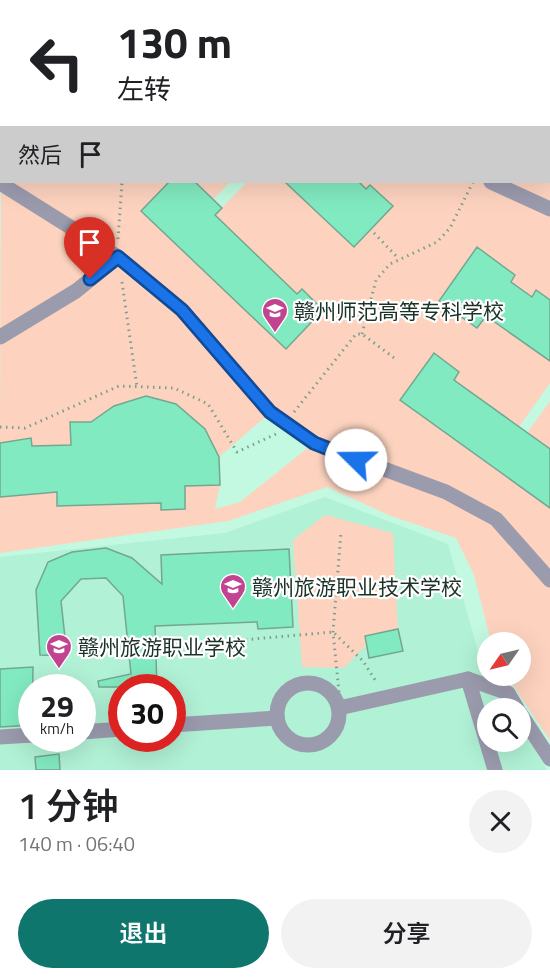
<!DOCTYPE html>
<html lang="zh">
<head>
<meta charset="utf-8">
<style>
  :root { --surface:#fff; --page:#f2f2f2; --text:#202124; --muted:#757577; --accent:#0f766e }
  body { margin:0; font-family:"Titillium Web","Noto Sans SC",sans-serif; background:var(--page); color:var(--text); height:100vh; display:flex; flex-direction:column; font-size:22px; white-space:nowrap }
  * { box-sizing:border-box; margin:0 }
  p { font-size:20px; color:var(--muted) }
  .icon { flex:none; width:33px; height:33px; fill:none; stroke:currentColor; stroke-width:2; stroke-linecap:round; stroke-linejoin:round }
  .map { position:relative; height:770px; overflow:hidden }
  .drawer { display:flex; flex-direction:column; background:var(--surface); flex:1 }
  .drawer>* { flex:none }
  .hud { position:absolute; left:0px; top:0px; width:550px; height:183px; box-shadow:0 6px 24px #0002; background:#fff; color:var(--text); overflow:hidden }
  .needle { width:39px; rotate:236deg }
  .buttons { position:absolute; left:477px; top:632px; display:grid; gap:12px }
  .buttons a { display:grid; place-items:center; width:54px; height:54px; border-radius:50%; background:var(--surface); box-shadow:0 6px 24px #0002; font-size:30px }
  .speed { position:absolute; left:18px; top:674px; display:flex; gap:12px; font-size:30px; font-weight:700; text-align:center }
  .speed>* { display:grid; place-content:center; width:78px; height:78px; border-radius:50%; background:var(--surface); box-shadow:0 6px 24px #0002; line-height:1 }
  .speed small { font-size:15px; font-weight:400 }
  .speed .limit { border:9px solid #d22; background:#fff; color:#111 }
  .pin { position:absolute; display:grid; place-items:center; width:51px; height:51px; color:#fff; margin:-62px -26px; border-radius:50% 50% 50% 0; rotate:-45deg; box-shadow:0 0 6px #0007 }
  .pin .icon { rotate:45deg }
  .me { position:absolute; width:66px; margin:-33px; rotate:292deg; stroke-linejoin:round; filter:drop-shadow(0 0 4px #0008) }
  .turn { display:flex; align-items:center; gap:21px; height:126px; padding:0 18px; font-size:27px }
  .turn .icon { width:78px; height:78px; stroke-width:2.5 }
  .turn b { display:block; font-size:42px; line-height:51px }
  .then { display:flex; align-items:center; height:57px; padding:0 18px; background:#0003; gap:12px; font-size:22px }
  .round { display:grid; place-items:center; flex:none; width:63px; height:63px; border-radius:32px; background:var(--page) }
  .headline { display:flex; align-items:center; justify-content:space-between; height:102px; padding:0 18px }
  h1 { font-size:36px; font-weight:600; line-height:45px }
  .button { display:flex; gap:12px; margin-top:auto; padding:12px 18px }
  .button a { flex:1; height:69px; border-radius:36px; background:var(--accent); color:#fff; font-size:24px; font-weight:600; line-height:69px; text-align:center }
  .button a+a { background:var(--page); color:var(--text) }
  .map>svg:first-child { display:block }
</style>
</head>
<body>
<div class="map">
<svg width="550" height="770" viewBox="0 0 550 770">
  <rect width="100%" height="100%" fill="#c3f9e1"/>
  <path fill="#b1f1d5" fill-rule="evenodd" d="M325,497L448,544L481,662L509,708H488V741H520L521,727L547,770H0V557L225,533ZM32,687H82V738H32ZM122,687H172V738H122Z"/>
  <g fill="#fdd3bf">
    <path d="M205,0H550V300L536,290L532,297L511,282L515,275L477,247L439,301L477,328L486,316L550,361V383L519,427L454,380L459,372L434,353L400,400L550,508V740L506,675H520V642H491L474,575L456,538L391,516L327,487L228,521L0,553V497L57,492V506L161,503V510L185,509V486L220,485L215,509L240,502L314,443L270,413L219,457L205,429L176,404L114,406L91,422H70L71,445L51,446L36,480L30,438L0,443L1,135L2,182H169L142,211L286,349L323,310L302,290L297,294L215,215L247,182H285L354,247L393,206L371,185L366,189L359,182H549V2L203,1Z"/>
    <path d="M195,182H230L206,207L198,199L205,191Z"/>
    <path d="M550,401V449L527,433Z"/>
    <path d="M325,515L393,533L398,629L365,636L367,644L344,668L302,667L293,540Z"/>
  </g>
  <g fill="#82eac1" stroke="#73a791" stroke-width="1.5">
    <path d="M169,182H195L222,208L215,215L297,294L302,289L323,310L286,349L141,211Z"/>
    <path d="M285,182H359L366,189L370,185L393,206L354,247Z"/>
    <path d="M477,247L515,275L511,282L532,297L536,290L550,300V361L486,316L477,328L439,301Z"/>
    <path d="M434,353L459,372L454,380L550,449V508L400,400Z"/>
    <path d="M146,396L176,404L205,429L219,457L220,485L185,486V509L161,510V503L57,506V492L0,497V443L31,438L32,446L71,445L70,422H91L114,406Z"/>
    <path d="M106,548L132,558L162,584L161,555L289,549L293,627L258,629L257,622L155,626L157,687H99L98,681L131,674L123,596L106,578L81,579L61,601L67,656L40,655L36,590L48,562L72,552Z"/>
    <path d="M398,629L403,651L369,658L365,636Z"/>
    <path d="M33,667L32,725L0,727V669Z"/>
    <path d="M59,754L60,770H36L35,757Z"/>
  </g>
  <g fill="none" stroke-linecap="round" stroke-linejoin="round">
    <g stroke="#79a08f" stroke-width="3" stroke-dasharray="1.5 4.5" stroke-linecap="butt">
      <path d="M502,0V2"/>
      <path d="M267,2L268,0"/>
      <path d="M549,88H550"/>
      <path d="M549,129L550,130"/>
      <path d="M374,233L399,259"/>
      <path d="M118,239L122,182"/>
      <path d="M122,282L137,387"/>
      <path d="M362,334L376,280L390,264L437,242L450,228L473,182"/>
      <path d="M294,412L356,334H362L397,360"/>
      <path d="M0,427L25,428L119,386L174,388L208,404L237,452L276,434"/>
      <path d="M299,581L389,585"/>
      <path d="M174,646L333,632L363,661L377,683"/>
      <path d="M339,692L333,632L341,532"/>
    </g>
    <g stroke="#9b9bae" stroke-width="15">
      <path d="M303,0L305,2"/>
      <path d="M491,182L550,209"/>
      <path d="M0,183L118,257L182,310L270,412L314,443L446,492L496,519L550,580"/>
      <path d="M0,337L76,291L118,257"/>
      <path d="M468,679L495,770"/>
      <circle cx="308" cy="714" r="31"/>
      <path d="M339,708L468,679L508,693L517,708"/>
      <path d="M520,713L550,759"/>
      <path d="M172,725L277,718"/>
      <path d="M82,732L122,729"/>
      <path d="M0,737L32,735"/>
    </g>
  </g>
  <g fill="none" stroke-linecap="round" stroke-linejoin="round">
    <defs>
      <path id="route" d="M90,279L118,257L182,310L270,412L314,443L356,460"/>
    </defs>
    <use href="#route" stroke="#114b97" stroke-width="15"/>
    <use href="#route" stroke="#1a73e8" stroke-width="10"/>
  </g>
  <defs>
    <symbol id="university-pin" viewBox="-11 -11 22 30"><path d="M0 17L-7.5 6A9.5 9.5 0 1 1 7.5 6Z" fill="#c24491" stroke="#fff"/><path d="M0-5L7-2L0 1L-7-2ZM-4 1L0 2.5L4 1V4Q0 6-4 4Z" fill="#fff"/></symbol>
    <symbol id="school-pin" viewBox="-11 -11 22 30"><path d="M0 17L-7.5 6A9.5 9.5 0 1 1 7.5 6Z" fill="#c24491" stroke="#fff"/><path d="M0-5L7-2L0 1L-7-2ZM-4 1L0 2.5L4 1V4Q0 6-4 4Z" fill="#fff"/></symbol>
  </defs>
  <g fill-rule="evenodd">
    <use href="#university-pin" x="260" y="296" width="30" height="40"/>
    <use href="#school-pin" x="218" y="572" width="30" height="40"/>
    <use href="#school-pin" x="44" y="632" width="30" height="40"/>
  </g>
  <g text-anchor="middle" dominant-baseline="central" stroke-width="4.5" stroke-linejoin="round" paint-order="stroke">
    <g font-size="21" fill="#1c3128" stroke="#fff" text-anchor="start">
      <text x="294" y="311">赣州师范高等专科学校</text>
      <text x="252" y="587">赣州旅游职业技术学校</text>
      <text x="78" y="647">赣州旅游职业学校</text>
    </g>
  </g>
</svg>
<div class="buttons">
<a><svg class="needle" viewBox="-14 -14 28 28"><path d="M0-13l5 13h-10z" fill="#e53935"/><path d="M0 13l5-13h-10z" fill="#757577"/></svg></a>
<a><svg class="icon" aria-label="search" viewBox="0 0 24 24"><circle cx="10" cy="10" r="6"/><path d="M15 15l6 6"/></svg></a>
</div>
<div class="speed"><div>29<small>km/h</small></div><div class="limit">30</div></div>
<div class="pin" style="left:90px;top:279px;background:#d93025"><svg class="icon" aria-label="arrive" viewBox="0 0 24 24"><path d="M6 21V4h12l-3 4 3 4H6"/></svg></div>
<svg class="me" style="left:356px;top:460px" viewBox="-20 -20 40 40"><circle r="19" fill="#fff"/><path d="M0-13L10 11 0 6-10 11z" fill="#1a73e8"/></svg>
<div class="hud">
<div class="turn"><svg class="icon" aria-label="left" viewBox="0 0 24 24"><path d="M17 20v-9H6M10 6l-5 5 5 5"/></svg><div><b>130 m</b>左转</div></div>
<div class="then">然后<svg class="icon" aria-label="arrive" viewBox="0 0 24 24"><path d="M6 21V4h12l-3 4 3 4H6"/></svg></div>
</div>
</div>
<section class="drawer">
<div class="headline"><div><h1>1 分钟</h1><p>140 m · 06:40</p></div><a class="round"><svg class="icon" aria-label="close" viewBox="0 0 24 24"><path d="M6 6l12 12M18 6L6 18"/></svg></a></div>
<div class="button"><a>退出</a><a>分享</a></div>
</section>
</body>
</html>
